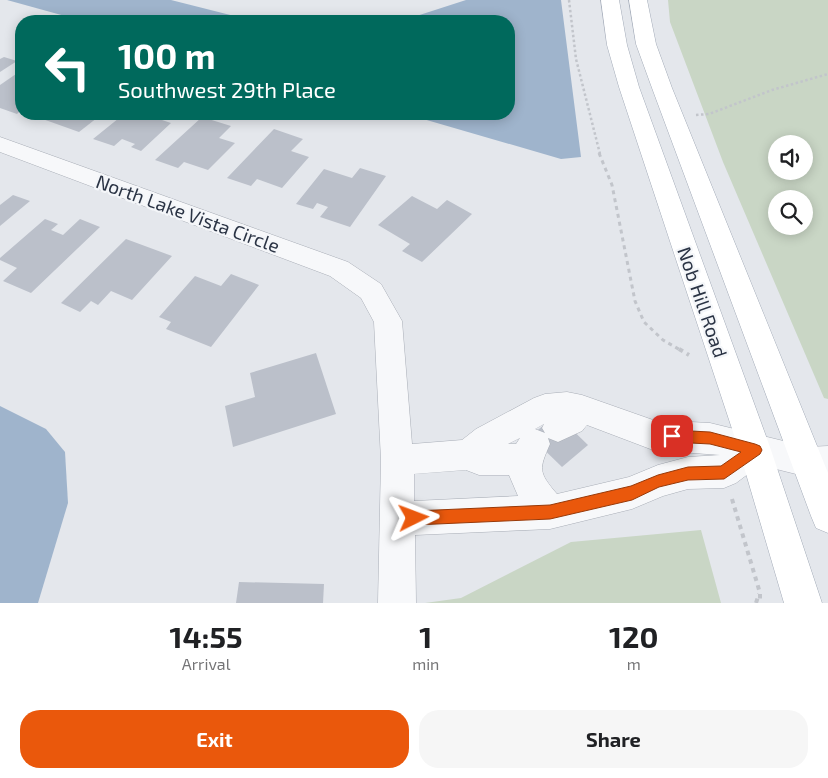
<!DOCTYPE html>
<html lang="en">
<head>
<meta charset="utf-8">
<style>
  :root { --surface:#fff; --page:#f6f6f6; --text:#202124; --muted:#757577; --accent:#ea580c }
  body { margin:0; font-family:"Exo 2",sans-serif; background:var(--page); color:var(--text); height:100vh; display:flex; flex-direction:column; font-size:19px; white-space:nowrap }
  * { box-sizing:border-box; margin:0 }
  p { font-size:16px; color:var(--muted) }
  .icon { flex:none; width:28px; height:28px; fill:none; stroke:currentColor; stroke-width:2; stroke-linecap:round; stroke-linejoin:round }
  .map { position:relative; height:603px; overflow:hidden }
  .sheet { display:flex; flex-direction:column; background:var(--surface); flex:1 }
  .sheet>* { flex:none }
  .top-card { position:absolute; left:15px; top:15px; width:500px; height:105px; border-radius:20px; box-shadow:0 2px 12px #0003; background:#00695c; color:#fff; overflow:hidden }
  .buttons { position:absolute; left:768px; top:135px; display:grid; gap:10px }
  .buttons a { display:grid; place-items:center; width:45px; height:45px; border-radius:50%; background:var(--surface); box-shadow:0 2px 12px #0003; font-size:25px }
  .pin { position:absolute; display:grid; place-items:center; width:42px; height:42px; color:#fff; margin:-21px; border-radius:10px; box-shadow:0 2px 8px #0006 }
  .me { position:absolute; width:55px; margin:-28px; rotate:87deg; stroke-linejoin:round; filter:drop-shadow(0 0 4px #0008) }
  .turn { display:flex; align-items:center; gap:18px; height:105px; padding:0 20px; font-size:22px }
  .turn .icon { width:65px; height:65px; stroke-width:2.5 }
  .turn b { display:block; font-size:35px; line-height:42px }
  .eta { display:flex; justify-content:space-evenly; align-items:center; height:85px; text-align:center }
  .eta b { font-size:30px; font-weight:700; line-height:35px }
  .primary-button { display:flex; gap:10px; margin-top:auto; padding:10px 20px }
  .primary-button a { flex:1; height:58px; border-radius:20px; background:var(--accent); color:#fff; font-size:20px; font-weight:700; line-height:58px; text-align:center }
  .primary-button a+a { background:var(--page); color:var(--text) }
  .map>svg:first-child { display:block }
</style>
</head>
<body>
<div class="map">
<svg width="828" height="603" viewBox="0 0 828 603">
  <rect width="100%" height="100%" fill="#e4e7ec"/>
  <g fill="#c9d6c5" fill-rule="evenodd">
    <path d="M668,0H828V399L824,398L723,162L670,22ZM776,144H804V171H776ZM776,199H804V226H776Z"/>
    <path d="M701,530L721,603H425L461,598L571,542Z"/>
  </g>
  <g fill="#9fb4cc">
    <path d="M7,0H171L254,21H83Z"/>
    <path d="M466,0H561L581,157L561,159L406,114H509V21H401Z"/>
    <path d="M0,406L46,429L65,452L68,503L38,603H0Z"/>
  </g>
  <g fill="#bbc0ca">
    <path d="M4,57L17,61L0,72V59Z"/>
    <path d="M16,74L21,75V110L17,114L0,108V85Z"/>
    <path d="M42,114H102L79,132L37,117Z"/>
    <path d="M124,114H161L156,118L171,123L141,151L131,147L135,144L122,139L114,146L93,139Z"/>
    <path d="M202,117L231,126L219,138L235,143L208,170L184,162L178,168L155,160Z"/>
    <path d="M274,129L303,139L291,151L309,157L282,188L257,179L251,186L227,178Z"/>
    <path d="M360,168L386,176L350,227L320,217L328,207L317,203L313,209L296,204L324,169L352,178Z"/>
    <path d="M13,195L30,201L0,226V205Z"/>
    <path d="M412,196L437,209L447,200L472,214L422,262L402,251L410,244L378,225Z"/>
    <path d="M45,219L58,224L51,230L63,235L80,219L100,227L31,293L3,281L17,268L0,260V258Z"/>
    <path d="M126,239L172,256L132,300L111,291L98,305L91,301L80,312L61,303Z"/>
    <path d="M231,274L259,285L211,347L166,329L171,322L159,317L195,276L221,286Z"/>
    <path d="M316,353L336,414L233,447L225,406L255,397L250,373Z"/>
    <path d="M557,415L588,445L562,467L530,436Z"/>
    <path d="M239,582L324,584L323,603H236Z"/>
  </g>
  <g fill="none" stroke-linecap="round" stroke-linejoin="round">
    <defs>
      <path id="minor" d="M0,137L348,262L381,284L402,321L412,444L462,440L476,429L534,398L545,394L567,392L582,395L653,420L710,423L808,447L828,446V476L808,477L760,465L736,483L724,488L688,489L663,496L632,509L550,529L415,535L416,603H378L381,460L374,322L361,298L330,276L0,152ZM544,424L542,428L545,433L535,429ZM587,425L653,450L720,455L688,457L658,465L629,477L557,494C538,472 539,469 550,444L548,438L558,442L582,431ZM520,438L516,444H508ZM466,470L479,475H509L518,496L414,501V474Z"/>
      <g id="major">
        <path d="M601,0H619L627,45L639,87L771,450L822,603H784L739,450L619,87L607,45Z"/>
        <path d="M629,0H647L656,44L672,88L828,473V533L816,528L811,516L652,88L636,44Z"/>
      </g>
    </defs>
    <use href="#minor" stroke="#a9aeb7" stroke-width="1"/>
    <use href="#major" stroke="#a3abb8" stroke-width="1"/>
    <g stroke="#c2c5cb" stroke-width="2.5" stroke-dasharray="2.5 2.5" stroke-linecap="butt">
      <path d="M569,0L576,59L600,154"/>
      <path d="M696,115L709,114L772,90L828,74"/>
    </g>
    <path stroke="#c2c5cb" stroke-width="3" stroke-dasharray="4 4" stroke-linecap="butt" d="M599,153L612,185L635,301L644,322L663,340L682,351"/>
    <g stroke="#c2c5cb" stroke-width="4" stroke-dasharray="4.5 4.5" stroke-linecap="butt">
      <path d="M679,349L689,355"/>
      <path d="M732,499L760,593V603"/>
      <path d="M756,603L759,594"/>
    </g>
    <use href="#minor" fill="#f7f8fa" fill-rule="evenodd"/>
    <use href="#major" fill="#fff" fill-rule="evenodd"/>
  </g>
  <path fill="#ea580c" stroke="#983908" d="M672,430L710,432L755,444L760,446L762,450L760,454L724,479L688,480L659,487L632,500L550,519L414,525L409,523L407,518L409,513L414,511L550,505L631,486L658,475L688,467L721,466L741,452L710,444L672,442L667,441L665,436L667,432Z"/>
  <g text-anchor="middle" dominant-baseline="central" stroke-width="4.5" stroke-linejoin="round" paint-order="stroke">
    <g font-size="19" fill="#2b3445" stroke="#f4f6f9">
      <text transform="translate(188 213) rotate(20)">North Lake Vista Circle</text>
      <text transform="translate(703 302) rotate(71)">Nob Hill Road</text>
    </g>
  </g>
</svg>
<div class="buttons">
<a><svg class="icon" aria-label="sound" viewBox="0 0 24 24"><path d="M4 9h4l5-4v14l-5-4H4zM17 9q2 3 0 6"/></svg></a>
<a><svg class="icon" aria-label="search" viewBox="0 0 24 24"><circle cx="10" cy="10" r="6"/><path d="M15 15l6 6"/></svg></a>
</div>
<div class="pin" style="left:672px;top:436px;background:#d93025"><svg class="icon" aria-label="arrive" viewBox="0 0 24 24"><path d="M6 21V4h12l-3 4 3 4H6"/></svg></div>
<svg class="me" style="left:414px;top:518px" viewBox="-20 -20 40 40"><path d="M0-17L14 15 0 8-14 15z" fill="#ea580c" stroke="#fff" stroke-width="4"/></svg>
<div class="top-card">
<div class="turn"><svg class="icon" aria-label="left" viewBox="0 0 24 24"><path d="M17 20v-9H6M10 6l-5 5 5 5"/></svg><div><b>100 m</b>Southwest 29th Place</div></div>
</div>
</div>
<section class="sheet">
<div class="eta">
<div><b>14:55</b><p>Arrival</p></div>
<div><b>1</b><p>min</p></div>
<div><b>120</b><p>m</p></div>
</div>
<div class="primary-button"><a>Exit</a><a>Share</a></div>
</section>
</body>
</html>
